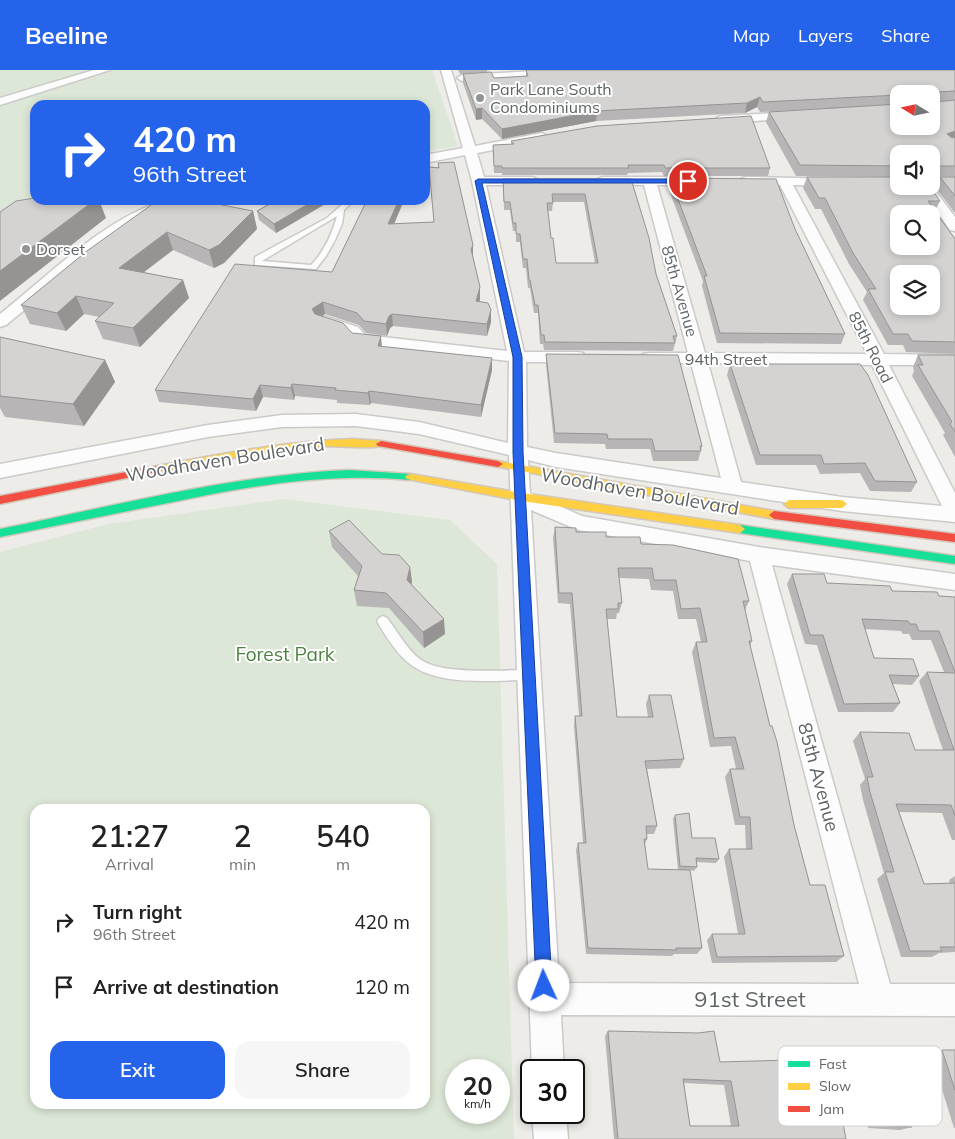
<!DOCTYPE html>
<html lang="en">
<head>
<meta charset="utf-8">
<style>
  :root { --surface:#fff; --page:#f6f6f6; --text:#222; --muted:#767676; --accent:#2563eb }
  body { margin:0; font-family:Mulish,sans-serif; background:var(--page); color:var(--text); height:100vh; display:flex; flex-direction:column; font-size:19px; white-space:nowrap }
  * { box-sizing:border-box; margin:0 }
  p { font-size:16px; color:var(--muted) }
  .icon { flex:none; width:28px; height:28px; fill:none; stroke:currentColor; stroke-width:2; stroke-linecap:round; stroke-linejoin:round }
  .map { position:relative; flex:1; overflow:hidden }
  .side { position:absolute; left:30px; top:734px; width:400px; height:305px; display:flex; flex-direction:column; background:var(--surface); border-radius:15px; box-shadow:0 2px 8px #0003 }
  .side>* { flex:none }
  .hud { position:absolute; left:30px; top:30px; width:400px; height:105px; border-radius:15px; box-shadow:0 2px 8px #0003; background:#2563eb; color:#fff; overflow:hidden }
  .needle { width:32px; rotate:280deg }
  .fabs { position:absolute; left:890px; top:15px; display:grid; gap:10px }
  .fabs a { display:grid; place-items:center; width:50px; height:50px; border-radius:10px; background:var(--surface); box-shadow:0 2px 8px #0003; font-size:25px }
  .speed { position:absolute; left:445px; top:989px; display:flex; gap:10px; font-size:25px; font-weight:700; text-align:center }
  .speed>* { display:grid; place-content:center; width:65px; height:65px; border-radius:50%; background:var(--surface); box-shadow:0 2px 8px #0003; line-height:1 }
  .speed small { font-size:12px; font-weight:400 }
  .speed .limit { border:2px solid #111; border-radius:8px; background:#fff; color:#111 }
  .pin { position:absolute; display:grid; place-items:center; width:42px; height:42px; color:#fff; margin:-21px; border:2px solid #fff; border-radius:50%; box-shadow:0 1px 5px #0007 }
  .me { position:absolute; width:55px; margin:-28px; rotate:358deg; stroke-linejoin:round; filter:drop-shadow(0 0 4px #0008) }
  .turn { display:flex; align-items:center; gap:18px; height:105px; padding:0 20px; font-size:22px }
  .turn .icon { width:65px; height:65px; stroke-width:2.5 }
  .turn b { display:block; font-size:35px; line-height:42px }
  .eta { display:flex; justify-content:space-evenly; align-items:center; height:85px; text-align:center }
  .eta b { font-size:30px; font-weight:600; line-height:35px }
  .button { display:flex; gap:10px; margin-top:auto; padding:10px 20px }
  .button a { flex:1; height:58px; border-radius:15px; background:var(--accent); color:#fff; font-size:20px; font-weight:600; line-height:58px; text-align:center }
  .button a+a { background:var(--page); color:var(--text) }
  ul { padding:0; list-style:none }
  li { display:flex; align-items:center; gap:15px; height:65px; padding:0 20px }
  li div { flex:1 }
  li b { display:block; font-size:19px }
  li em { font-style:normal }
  header { display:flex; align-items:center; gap:30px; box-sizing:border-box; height:70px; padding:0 25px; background:var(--accent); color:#fff }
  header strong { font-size:24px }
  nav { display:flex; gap:28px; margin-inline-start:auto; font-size:18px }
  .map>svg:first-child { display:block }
</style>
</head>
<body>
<header>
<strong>Beeline</strong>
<nav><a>Map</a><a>Layers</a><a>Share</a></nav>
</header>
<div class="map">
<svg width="955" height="1069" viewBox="0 0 955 1069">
  <rect width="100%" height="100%" fill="#eeece9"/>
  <g fill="#dce7d7" fill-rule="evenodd">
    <path d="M0,0H432L458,76L425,82V35H35V130H129L44,144L0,157Z"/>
    <path d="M284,429L450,450L497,494L514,1069H0V482L108,454ZM35,739H425V1034H35ZM456,1000H499V1042H456Z"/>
  </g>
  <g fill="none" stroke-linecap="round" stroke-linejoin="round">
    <defs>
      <g id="lane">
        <path d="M347,130H354L344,140L342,154L335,170L326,186L316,199L255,195V187L327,148ZM337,146C332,164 324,182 311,195L262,191Z"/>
        <path d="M383,546L387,548C398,562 407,580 421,590C443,605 502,600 529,600L533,601L535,605L533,609L529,610C495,610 445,616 416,598C400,589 386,567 377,551L379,548Z"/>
      </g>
      <g id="street">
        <path d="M94,0H110L0,35V28Z"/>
        <path d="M441,0H451L475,76L542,63L548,67L542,71L477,83L484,107H533L540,111L533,115H486L524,282H577L583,283L585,287L583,291L577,292H526L527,377L556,383L721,408L691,293H649L643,292L640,288L643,284L649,283H688L644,115L597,114L595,111L602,107H700L707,111L700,115H657L705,283L867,284L780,115L742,114L740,111L742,108L747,107L840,109L842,112L835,116L793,115L884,284L955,285V295H889L955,423V452L842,441L556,397L528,390L530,423L582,446L759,477L955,504V520L772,495L890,914H955V946L561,945L564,1000H532L509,385L419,364L356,356L282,357L208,367L0,408V394L208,355L282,345L356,344L419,352L508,373L509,291L360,274L354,273L346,263L318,254L316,251L324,246L358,257L365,265L507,281L472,111L465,85L425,93V85L463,78ZM708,293L872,295L942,436L842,427L741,412ZM531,440L578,460L750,491L859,914L559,913Z"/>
        <path d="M554,0H620L615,3L462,11L457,8L462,5Z"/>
        <path d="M798,42L802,43V47L720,54L714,50L720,46Z"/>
        <path d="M931,115L955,147V161L950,160L919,116Z"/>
        <path d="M167,130H189L187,133L158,141L117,164L6,255L0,257V244C49,205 107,146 167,130Z"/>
        <path d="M532,1042H566L568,1069H534Z"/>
      </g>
      <g id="fast">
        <path d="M349,400L410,404L415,407L410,410C327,402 249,416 168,433C112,444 56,456 0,467V459C115,436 231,405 349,400Z"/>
        <path d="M740,455L955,486V494L740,463L735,459Z"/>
      </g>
      <g id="slow">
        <path d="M353,369L381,371L386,374C380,380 337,376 325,376C269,379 213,392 158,402L153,399L158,396C223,384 287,371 353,369Z"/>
        <path d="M498,391L774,441L779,445L774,449L495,396L493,394L495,392Z"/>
        <path d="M410,404L522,423L740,455L745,459L740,463L522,431L407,409L405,407L407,405Z"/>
        <path d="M789,430H842L847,434L842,438H789L784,434Z"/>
      </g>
      <g id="jam">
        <path d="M381,371L498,391L503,394L498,397L378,376L376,374Z"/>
        <path d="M158,396L163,399L161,401L0,434V426Z"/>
        <path d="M774,441L955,464V472L774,449L769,445Z"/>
      </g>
    </defs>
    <use href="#lane" stroke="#cbcac9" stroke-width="3"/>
    <use href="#street" stroke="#cbcac9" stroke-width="3"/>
    <use href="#fast" stroke="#d2c7ba" stroke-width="3"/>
    <use href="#slow" stroke="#d2c7ba" stroke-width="3"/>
    <use href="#jam" stroke="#d2c7ba" stroke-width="3"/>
    <use href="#lane" fill="#fcfcfc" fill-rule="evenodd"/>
    <use href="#street" fill="#fcfcfc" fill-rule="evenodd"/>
    <use href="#fast" fill="#16e098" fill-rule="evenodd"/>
    <use href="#slow" fill="#ffcf43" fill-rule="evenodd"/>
    <use href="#jam" fill="#f24e42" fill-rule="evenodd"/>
  </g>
  <g fill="#b7b5b5" fill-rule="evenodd">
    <path d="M458,0H487V2L460,4Z"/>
    <path d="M526,0H955V107L933,106L931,109V84H899V107L796,106L766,52L769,42L835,38L760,42L757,37L745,43L596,51L502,69L482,49L476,50L463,13V4L494,8L526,6ZM899,24H931L899,56Z"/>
    <path d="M511,71L770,98L768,106H664L662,102L628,103L627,105H502V103H494L493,75L511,74Z"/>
    <path d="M438,93L473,175V187L480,217V229L479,232L491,240V252L487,266L393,256L390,258L387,266L366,263L359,255L325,244L322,246L352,263L382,277L492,288V300L481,347L371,333L370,335L337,333V330L295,326L294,330L263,327L256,341L159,332L155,320L332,202L367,130H404L394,154L434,152L429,97H438Z"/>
    <path d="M807,107L940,131L935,141L955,169V284L906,282L903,275H888L863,230L867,222L849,194L821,139H815L803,118Z"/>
    <path d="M940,107H955V142H954L936,118Z"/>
    <path d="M670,108L795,159L845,264L841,274L717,273L702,216L703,211L668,117Z"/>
    <path d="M503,109H631L656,204L677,266L673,281L544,280L543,274H540L538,243H534L530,218H528L526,198H523L520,172H516V161H513L510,140H504ZM553,132H584L595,193H556L551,168L548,141H552Z"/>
    <path d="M277,130H332L276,163L259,150L257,141Z"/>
    <path d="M253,141L257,159L224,193L214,198L173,180L143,202L183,210L189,228L140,277L103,269L95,251L99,247L84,244L66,261L30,254L21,235L87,181Z"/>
    <path d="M0,267L105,290L115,312L84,356L5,347L0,338Z"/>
    <path d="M546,284L702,376L698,391H653L650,379H606L605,374L554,373L546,294Z"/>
    <path d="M918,285H955V387L943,365L945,363L912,306L914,301L913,297Z"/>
    <path d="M730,294L917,412L911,422L870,421L860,403L820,404L816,395H756L727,305Z"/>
    <path d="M555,457L641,474L749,531L745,540L752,571L750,576L794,755L810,815L844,886L836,892L712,893L707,870L712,864H738L724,787L729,779H746L745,755H735L725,707L730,699H736L731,676L710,677L692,582L696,572H701L696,549H678L673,521L651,520L649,509L619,508L622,533L619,543H617L616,549H607L617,647H648L646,634L649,625L684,689L680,698L647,699L657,756L654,764H646L647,769L645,774L648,799L678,800L673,749L675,745L692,768L719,789L716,793L696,792L697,797L694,801L690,800L702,878L697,884H674L672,886L586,884L576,780L578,773H583L574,656L575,646H579L570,534L558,533L553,468Z"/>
    <path d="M329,461L410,497L412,512L411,515L445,564L424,578L389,538L357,536L354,520L358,506L332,477Z"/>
    <path d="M792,504L827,513L892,521L939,526L955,527V770H952L942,743L899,742L924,814L950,813L949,810L955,806V882L939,883L932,887H901L877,809L884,803L863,730L860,715L865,709L853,671L860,662L915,680H943L919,611L927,602H944L931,570H912L909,564H903L901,561L865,559L874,588L919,606L912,615L893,614L900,633L893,642H838L817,575L805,574L787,514Z"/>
    <path d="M608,961L720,992L781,991L780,984L788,980L910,1007L907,1008L915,1041L909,1043L912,1057L900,1060L868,1058L866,1046H841L846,1069H614L605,966ZM684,1013L724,1015L731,1056H690Z"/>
    <path d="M942,980H955V1058H954L931,984Z"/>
  </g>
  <g fill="#959493">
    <path d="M760,27L757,37L745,43L747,33Z"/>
    <path d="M482,38V49L476,50V39Z"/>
    <path d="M597,41L596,51L502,69V59Z"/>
    <path d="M955,61V69L947,64Z"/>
    <path d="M95,130H99L106,148L0,231V201Z"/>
    <path d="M315,130H332L276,163L274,154Z"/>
    <path d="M399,130H404L389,166L388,154Z"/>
    <path d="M253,141L257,159L224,193L214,198L209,180Z"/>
    <path d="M167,162L173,180L126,216L119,198Z"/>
    <path d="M473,175V187L471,179Z"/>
    <path d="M183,210L189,228L140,277L133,258Z"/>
    <path d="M480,217V229L476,243V231Z"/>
    <path d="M76,226L84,244L66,261L57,243Z"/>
    <path d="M323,232L325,244L314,251L312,239Z"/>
    <path d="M491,240V252L487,266V254Z"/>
    <path d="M392,244L393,256L390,258L387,266L386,254L389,246Z"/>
    <path d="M381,266L382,278L378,276Z"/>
    <path d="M492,288V300L481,347V335Z"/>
    <path d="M105,290L115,312L84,356L73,334Z"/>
    <path d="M292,314L295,326L294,330L291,318Z"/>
    <path d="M260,315L263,327L256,341L253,329Z"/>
    <path d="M369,321L371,333L370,335L368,323Z"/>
    <path d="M410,497L412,512L408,525L407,510Z"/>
    <path d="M444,549L445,564L424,578L423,562Z"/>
  </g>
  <g fill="#d5d3d2" stroke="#959493" fill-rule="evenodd">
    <path d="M526,0H955V21L935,22L933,30L935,32L955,30V61L947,64L952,68L955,67V96H936L934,103L931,104V84H899V96L800,95L769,42L899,34V56H931V24H899V25L763,32L760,27L747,33L597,41L502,59L482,38L476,39L463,4L491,2L494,8L528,6Z"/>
    <path d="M751,46L770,98H665L664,95H628L629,98H502V96H494L493,75L514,74L511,71L597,56Z"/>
    <path d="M454,92L473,175L471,179L480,217L476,231L488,233L491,240L487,254L392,244L389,246L386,254L364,251L357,243L323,232L312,239L315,244L343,253L352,263L381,266L378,276L492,288L481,335L369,321L368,323L335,320L336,318L292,314L291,318L260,315L253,329L155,320L235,194L332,202L367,130H399L388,154L434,152L429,97L439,98L438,93Z"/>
    <path d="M807,107H899V116H930L940,131H928L955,169V272L912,271L908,264H893L868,219H876L853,183L825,128H819ZM899,144H931V176H899ZM899,204H931V236H899Z"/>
    <path d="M940,107H955V126Z"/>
    <path d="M670,108L776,109L795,159L845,264L720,263L704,206H707Z"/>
    <path d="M503,109H631L649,168L656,204L677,266H673L675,273L545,272L544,265H541L538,235H535L530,210H529L527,189H523L520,164H516V153H513L510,132H504ZM552,124H585L598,193H556L553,168H551L547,133H553Z"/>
    <path d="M35,128V130H95L0,201V142L16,131Z"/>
    <path d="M158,130H197L253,141L219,175L209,180L167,162L119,198L183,210L133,258L95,251L114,233L76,226L57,243L21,235L87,181Z"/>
    <path d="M277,130H315L274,154L257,141Z"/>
    <path d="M0,267L105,290L73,334L0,326Z"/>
    <path d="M546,284L678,285L702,376H700L701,381H655L652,369H608L607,364L555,363Z"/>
    <path d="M918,285H955V362L950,354L952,352L918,295H923Z"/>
    <path d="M730,294H860L868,305L917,412L875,411L865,393L824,394L821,385H760Z"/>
    <path d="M349,450L382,484L399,485L410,497L407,510L444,549L423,562L386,523L354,520L362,496L329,461Z"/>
    <path d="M555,457L576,458V462H606V467H640L641,474L673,475L738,489L749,531H743L752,571H749L770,656H772L777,672L794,755L810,815H825L844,886L717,887L712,864H745L729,779H752L750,747H740L730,699H744L735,667L714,668L696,572H707L700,538L681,539L676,510H654L652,498H618L622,533H618V539H606L617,647H653L649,625H671L684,689L645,691L657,756H646L647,769H644L648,799L690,800L702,878H676L677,880L588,878L578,773H586L575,646H582L572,523H559Z"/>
    <path d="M792,504H824L827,513L890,516L892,521L937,522L939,526L955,527V602L939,561H919L916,554H910L908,551L862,549L874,588L913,589L919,606L889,605L900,633L844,634L823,565H810Z"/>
    <path d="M927,602L955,603V746L951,735L896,734L924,814L955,813V877H940L942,881H910L885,802H894L870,722L867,707H873L860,662L909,663L915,680H954Z"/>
    <path d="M689,743L692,768H715L719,789L696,788L697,797L680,796L675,745Z"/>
    <path d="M608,961L698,963L714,961L720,992L790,990L788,980L903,981L910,1007H906L915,1041H908L912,1057L880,1055L877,1043H841L846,1069H618ZM683,1009L731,1011L739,1056H690Z"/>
    <path d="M942,980H955V1020Z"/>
  </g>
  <path fill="#2563eb" stroke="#184099" d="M478,109H688L691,111L688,113H482L522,287L523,382L552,916L550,921L544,924L539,921L536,916L513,382V287L475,111Z"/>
  <g fill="#919494" stroke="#fff" stroke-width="2">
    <circle cx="480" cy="28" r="5"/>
    <circle cx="26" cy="179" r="5"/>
  </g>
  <g text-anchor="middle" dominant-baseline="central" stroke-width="4" stroke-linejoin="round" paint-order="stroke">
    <g font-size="16" fill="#5f6466" stroke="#fff" text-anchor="start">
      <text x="490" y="19">Park Lane South<tspan x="490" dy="18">Condominiums</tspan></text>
      <text x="36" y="179">Dorset</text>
    </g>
    <g font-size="16" fill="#5f6466" stroke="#fff">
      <text transform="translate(680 221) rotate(74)">85th Avenue</text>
      <text transform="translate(871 277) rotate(63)">85th Road</text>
      <text x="726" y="289">94th Street</text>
    </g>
    <g font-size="19" fill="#5f6466" stroke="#fff">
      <text transform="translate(225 389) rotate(-9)">Woodhaven Boulevard</text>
      <text transform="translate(640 421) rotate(10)">Woodhaven Boulevard</text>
      <text transform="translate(819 707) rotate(75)">85th Avenue</text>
    </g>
    <g font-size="19" fill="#4c8341" stroke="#fff">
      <text x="285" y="584">Forest Park</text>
    </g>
    <g font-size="22" fill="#5f6466" stroke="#fff">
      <text x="750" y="929">91st Street</text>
    </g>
  </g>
  <rect x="778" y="976" width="164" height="80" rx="8" fill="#fff" stroke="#cfd0d1" stroke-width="1"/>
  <rect x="788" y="991" width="22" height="6" fill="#16e098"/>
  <rect x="788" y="1013" width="22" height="7" fill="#ffcf43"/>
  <rect x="788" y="1036" width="22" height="6" fill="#f24e42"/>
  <g font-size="14" fill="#5f6466">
    <text x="819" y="999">Fast</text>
    <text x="819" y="1021">Slow</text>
    <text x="819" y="1044">Jam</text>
  </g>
</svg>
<div class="fabs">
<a><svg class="needle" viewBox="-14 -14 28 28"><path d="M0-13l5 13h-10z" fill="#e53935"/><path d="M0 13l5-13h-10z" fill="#767676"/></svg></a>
<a><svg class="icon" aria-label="sound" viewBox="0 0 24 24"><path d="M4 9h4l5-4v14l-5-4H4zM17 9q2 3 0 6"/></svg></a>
<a><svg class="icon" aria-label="search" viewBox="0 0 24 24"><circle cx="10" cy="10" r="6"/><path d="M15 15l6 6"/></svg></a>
<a><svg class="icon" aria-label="layers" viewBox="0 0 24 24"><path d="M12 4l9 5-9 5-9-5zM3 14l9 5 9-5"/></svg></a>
</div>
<div class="speed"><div>20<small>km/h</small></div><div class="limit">30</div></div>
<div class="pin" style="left:688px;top:111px;background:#d93025"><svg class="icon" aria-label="arrive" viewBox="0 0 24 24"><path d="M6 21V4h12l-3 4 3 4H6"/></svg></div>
<svg class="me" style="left:544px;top:916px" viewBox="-20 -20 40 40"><circle r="19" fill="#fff"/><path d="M0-13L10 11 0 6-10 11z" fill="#2563eb"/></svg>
<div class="hud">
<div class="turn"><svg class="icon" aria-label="right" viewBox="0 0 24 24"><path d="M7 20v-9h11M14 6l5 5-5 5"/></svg><div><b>420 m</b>96th Street</div></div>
</div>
<section class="side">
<div class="eta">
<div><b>21:27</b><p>Arrival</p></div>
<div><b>2</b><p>min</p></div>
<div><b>540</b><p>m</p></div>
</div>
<ul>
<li><svg class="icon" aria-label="right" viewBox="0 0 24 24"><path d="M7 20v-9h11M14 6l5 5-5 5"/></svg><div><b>Turn right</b><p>96th Street</p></div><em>420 m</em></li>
<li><svg class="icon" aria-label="arrive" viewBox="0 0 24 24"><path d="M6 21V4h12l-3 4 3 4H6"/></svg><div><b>Arrive at destination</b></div><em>120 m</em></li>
</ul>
<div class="button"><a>Exit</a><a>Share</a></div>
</section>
</div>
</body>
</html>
